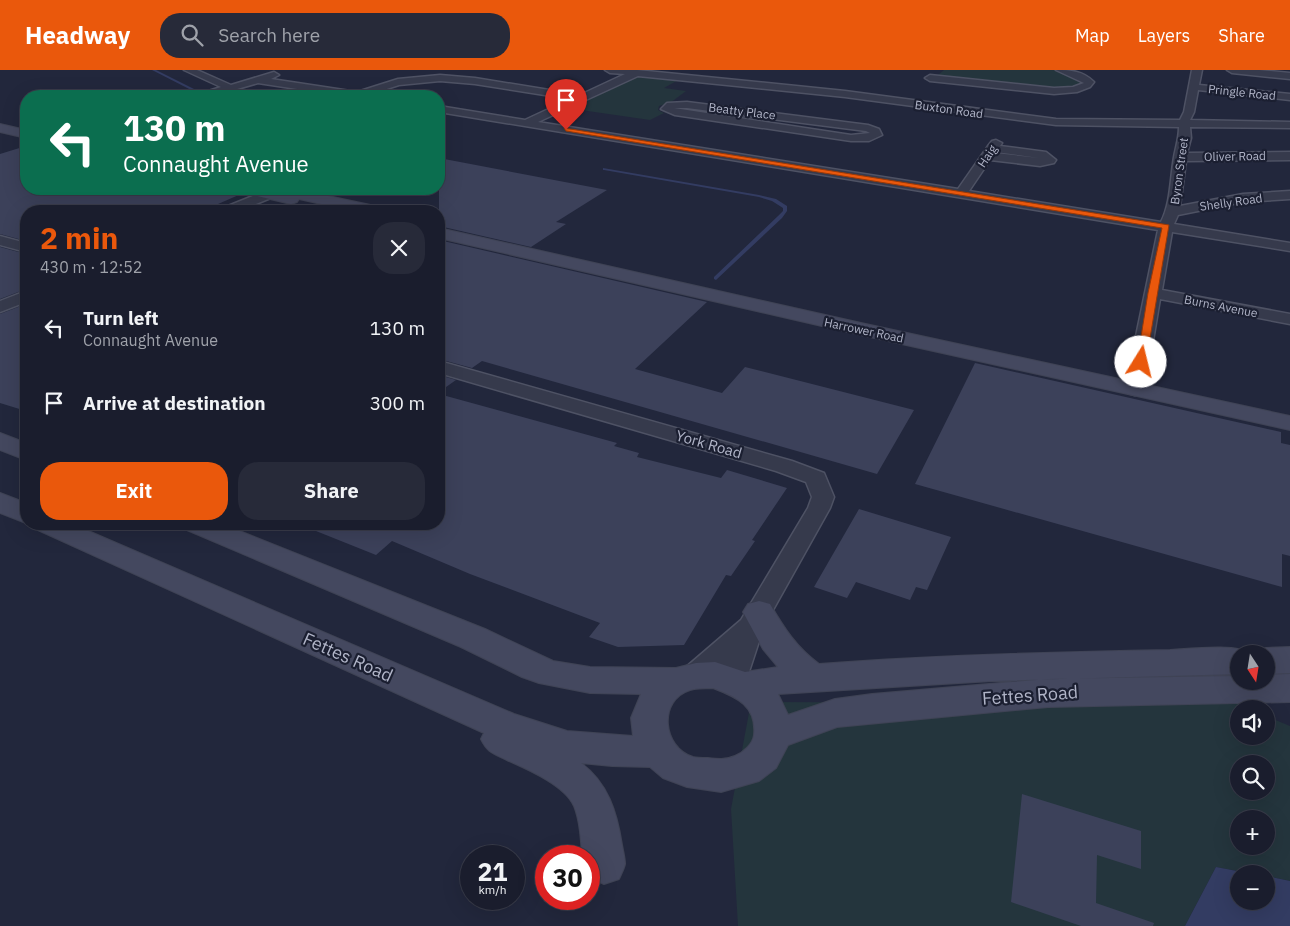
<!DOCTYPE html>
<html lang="en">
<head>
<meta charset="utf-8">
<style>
  :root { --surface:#1a1d2d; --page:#272a39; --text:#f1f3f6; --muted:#9fa2aa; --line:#383b49; --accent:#ea580c }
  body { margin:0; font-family:"IBM Plex Sans",sans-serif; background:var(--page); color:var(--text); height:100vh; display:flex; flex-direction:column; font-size:19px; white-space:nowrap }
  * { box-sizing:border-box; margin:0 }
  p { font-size:16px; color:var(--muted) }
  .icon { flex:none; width:28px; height:28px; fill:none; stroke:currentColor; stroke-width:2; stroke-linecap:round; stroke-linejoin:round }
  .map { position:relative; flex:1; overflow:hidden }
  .side { position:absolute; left:20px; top:135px; width:425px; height:325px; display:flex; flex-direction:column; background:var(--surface); border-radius:20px; box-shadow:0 5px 20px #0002,0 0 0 1px var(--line) }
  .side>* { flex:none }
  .hud { position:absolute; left:20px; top:20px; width:425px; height:105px; border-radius:20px; box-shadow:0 5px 20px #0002,0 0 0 1px var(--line); background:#0b6e4f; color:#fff; overflow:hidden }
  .needle { width:32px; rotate:168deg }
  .controls { position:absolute; left:1230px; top:575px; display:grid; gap:10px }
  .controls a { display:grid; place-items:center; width:45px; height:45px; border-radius:50%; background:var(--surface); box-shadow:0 5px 20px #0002,0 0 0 1px var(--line); font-size:25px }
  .speed { position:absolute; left:460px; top:775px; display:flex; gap:10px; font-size:25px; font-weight:700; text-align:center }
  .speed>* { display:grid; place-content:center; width:65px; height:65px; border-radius:50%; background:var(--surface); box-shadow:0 5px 20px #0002,0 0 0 1px var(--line); line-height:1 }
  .speed small { font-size:12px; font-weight:400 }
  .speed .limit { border:8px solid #d22; background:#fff; color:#111 }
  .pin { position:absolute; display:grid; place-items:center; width:42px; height:42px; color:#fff; margin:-51px -21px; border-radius:50% 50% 50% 0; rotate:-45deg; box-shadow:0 0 5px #0007 }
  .pin .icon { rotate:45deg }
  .me { position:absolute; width:55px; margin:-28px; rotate:9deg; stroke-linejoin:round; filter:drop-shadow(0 0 4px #0008) }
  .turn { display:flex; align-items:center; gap:18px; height:105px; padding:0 20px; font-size:22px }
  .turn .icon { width:65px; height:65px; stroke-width:2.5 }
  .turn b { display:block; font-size:35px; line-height:42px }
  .round { display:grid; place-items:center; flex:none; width:52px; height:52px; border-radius:20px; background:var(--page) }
  .headline { display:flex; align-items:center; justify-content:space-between; height:85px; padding:0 20px }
  h1 { font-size:30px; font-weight:800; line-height:38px; color:var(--accent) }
  .button { display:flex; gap:10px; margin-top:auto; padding:10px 20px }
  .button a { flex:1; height:58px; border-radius:20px; background:var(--accent); color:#fff; font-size:20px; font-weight:800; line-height:58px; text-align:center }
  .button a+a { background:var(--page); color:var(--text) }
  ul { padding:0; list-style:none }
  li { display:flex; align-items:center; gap:15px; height:75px; padding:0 20px }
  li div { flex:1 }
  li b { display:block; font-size:19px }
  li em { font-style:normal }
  header { display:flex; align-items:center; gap:30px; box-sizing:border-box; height:70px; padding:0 25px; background:var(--accent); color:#fff }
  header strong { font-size:24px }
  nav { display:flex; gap:28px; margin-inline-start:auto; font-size:18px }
  .search { width:350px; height:45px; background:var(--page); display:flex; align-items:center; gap:12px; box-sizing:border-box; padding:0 18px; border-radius:20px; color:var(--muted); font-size:19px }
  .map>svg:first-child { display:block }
</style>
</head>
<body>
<header>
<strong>Headway</strong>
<div class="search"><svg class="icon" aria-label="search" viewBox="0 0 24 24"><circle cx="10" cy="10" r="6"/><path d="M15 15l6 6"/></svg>Search here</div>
<nav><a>Map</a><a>Layers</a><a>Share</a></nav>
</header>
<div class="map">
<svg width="1290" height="856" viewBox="0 0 1290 856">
  <rect width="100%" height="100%" fill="#22273c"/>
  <g fill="#24353d" fill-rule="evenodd">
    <path d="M944,0H1056L1067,3L1082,11V13L1078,16L1057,20L940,7L938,5Z"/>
    <path d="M644,5L680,9L664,18L686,21L670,33L659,36L658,40L664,43L650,50L567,38L633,6Z"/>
    <path d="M751,632L1238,634L1249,639H1239V666H1266V646L1290,656V811L1266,806V804H1253L1216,797L1185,856H738L731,739ZM1239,694H1266V721H1239ZM1239,749H1266V776H1239Z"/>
  </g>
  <path fill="#333c62" d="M1216,797L1253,804H1239V831H1266V806L1290,811V856H1185Z"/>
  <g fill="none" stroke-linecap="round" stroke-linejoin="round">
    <g fill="#333c62" fill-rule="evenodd">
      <path d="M152,0H156L202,23L199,24Z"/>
      <path d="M603,98L759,125L776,129L787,136V141L782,148L716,210L714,209V207L778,146L783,141V138L772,131L759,127L604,100H603Z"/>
    </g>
  </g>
  <g fill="#3c415a">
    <path d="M26,76V119H236L241,124L202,141H26V171L0,164V84Z"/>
    <path d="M439,88L607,120L556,152L566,154L531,177L439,156Z"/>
    <path d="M439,170L707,232L635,299L722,323L745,297L914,340L877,404L482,291L472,298L439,289Z"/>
    <path d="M0,177L26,184V219L0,229Z"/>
    <path d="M26,234V341L0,333V244Z"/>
    <path d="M975,293L1281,362V373L1290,375V486L1282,484V517L915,414Z"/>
    <path d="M439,305L456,310L439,322Z"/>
    <path d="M439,324L617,373L614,376L639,383L637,387L721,408L727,400L787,418L752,470L755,471L731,506L726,505L684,575L618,577L589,567L600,553L470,504L392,471L376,485L301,455L439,454Z"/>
    <path d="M859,439L951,467L927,520L916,517L910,530L856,512L847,528L814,517Z"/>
    <path d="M1022,724L1141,761V799L1097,785L1096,833L1154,853L1153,856H1081L1011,832Z"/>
  </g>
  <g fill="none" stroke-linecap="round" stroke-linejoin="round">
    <defs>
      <g id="street">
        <path d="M184,0H197L231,15L274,2L279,5L271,9L357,22L398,9L440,5L475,8L580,25L625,4L610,3L605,0H637L845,21L1056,49L1180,50L1184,42L1192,0H1202L1199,15L1290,24V30L1198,20L1194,42L1190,50L1290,52V58L1190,57L1191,68L1187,83L1290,82V90L1186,91L1180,136L1243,124L1290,121V129L1243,132L1178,145L1174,154L1290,173V181L1172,162L1162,220L1290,244V254L1160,229L1145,319L1142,323L1135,325L1128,323L1125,319L1158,160L439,42V36L525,50L570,29L475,14L440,11L399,15L365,26H343L258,13L213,26H198L199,24L221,17ZM638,6L845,27L1056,55L1179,57C1179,68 1176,76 1174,87C1170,109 1171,132 1161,152L969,121L990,90L1040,96L1054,93L1056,90L1046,82L1000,76L1002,73L996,70L992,71L988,76L958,119L538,52ZM996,82L1039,88L995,83Z"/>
        <path d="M1056,0C1071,0 1083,1 1094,12L1090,17L1077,22L1054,24L930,11L925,8L930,5L1054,18L1073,17L1084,13Z"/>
        <path d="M1227,0H1259L1290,3V9L1232,3Z"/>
        <path d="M687,32L868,55L879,59L882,65L869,71H851L675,45L661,39L667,33ZM674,38H687L866,61L870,63L851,65Z"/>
        <path d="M270,119L284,120L283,123L239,141H221L223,138Z"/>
        <path d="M0,166L26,173V182L0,175Z"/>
        <path d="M26,221V232L0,242V231Z"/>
        <path d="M439,291L792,391L824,403L834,427L830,438L764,556L744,617L734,620L724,617L720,609L724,596C712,607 703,619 685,614L681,606L685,598L741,550L808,438L812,427L806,412L776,401L439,303Z"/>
      </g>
      <g id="secondary">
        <path d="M0,54L26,60V68L0,62Z"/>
        <path d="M238,119H295L380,137L382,141H353L299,129L297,132L291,134L240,122Z"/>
        <path d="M439,158L861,253L1290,346V360L861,265L439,168Z"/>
        <path d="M0,363L26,373V390L0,380Z"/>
        <path d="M0,423L26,433V453L0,443Z"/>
        <path d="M34,454H72L514,644L567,661L633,666L631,648L641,624L590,623L539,613L522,607L461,577L187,460L183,454H222L485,559L553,591L590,597L676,598L696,593L715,592L745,602L778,597L763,579L743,542L748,534L759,531L770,534C784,558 796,577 819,594C936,585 1053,582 1170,580C1188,579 1239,573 1252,584H1239V604L992,611L778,624L788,645L835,629L872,624L1048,609L1239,606V611H1266V605L1290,604V632L1048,637L837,657L788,675L776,698L759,711L721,722L687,717L663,708L650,697L612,696L581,693C608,713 617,742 622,775C623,781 625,788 625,794C624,799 621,804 619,809L604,814L589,807V786H582C581,770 580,751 574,736C565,715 527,699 507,690C493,683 488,683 481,669L484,663L38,460ZM713,618C737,627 757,636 754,665C753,674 743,683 735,686C726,690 717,689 708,688C703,688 697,688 693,687C662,677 658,630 690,620C697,618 706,618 713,618Z"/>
        <path d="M1290,577V603L1266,604V584H1253L1266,578Z"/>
      </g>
    </defs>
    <use href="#street" stroke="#4e5264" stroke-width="3"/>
    <use href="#secondary" stroke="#3f4355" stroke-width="2"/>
    <use href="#street" fill="#363a4c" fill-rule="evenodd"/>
    <use href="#secondary" fill="#44485f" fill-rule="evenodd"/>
  </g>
  <path fill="#ea580c" stroke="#983908" d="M564,58L1169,155L1146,292L1141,294L1137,292L1148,223L1162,158L566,61Z"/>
  <g text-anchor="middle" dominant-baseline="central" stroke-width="4.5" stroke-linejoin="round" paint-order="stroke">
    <g font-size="12" fill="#b1b5c8" stroke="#1b1f31">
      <text transform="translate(1242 22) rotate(6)">Pringle Road</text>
      <text transform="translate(949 39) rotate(8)">Buxton Road</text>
      <text transform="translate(742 41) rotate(7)">Beatty Place</text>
      <text transform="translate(987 86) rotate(-56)">Haig</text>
      <text transform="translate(1235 86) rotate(-1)">Oliver Road</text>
      <text transform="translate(1179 101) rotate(-82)">Byron Street</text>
      <text transform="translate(1231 132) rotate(-8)">Shelly Road</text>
      <text transform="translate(1221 236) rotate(11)">Burns Avenue</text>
      <text transform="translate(864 260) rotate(12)">Harrower Road</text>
    </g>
    <g font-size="15" fill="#b1b5c8" stroke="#1b1f31">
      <text transform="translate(709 374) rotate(16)">York Road</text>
    </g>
    <g font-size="18" fill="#b1b5c8" stroke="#1b1f31">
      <text transform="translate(348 587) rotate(24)">Fettes Road</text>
      <text transform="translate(1030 625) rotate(-4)">Fettes Road</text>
    </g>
  </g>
</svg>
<div class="controls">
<a><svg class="needle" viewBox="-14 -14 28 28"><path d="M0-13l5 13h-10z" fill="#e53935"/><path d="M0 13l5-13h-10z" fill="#9fa2aa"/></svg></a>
<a><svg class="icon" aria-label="sound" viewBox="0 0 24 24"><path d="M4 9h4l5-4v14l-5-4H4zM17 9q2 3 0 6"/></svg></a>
<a><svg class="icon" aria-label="search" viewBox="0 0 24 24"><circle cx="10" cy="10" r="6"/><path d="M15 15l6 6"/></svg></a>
<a>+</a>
<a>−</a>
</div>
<div class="speed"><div>21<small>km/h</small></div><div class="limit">30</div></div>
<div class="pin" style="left:566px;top:60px;background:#d93025"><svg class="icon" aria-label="arrive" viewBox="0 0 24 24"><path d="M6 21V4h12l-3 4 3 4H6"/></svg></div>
<svg class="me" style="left:1141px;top:292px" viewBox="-20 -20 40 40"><circle r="19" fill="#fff"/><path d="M0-13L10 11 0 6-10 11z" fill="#ea580c"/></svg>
<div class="hud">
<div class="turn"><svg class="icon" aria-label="left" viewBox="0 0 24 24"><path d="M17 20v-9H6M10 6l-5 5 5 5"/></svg><div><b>130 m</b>Connaught Avenue</div></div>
</div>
<section class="side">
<div class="headline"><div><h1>2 min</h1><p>430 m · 12:52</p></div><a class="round"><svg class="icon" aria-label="close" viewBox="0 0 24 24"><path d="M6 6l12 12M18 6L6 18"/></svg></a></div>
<ul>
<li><svg class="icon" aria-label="left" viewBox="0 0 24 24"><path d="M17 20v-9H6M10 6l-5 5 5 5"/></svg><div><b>Turn left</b><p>Connaught Avenue</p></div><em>130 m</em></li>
<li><svg class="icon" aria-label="arrive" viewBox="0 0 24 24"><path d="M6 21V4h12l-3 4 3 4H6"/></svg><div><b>Arrive at destination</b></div><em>300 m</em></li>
</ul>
<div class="button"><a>Exit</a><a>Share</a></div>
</section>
</div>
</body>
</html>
